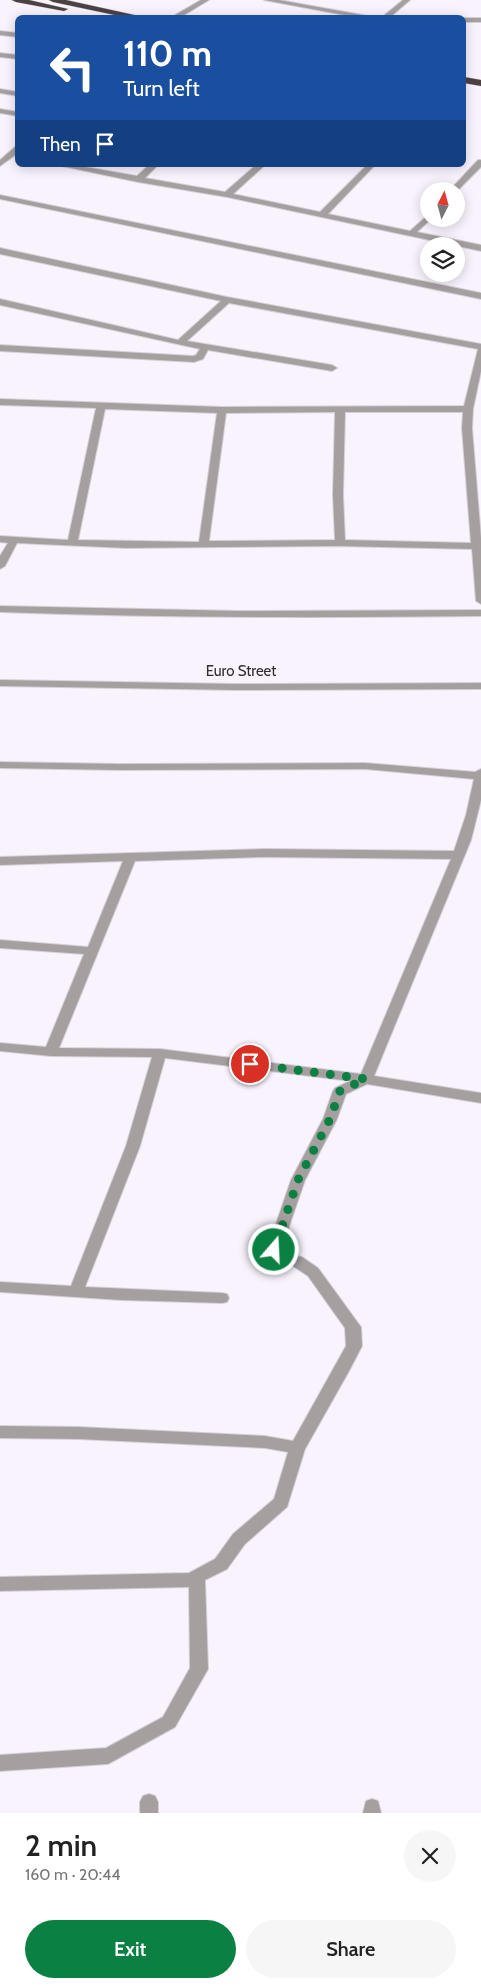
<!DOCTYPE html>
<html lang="en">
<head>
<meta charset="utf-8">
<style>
  :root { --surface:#fff; --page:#f6f6f6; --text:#222; --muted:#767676; --accent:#0b8043 }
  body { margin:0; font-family:Cabin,sans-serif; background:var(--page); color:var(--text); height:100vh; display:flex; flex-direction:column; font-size:19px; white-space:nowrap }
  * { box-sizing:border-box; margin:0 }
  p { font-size:16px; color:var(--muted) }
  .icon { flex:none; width:28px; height:28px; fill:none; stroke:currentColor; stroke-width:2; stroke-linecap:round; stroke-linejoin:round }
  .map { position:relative; height:1813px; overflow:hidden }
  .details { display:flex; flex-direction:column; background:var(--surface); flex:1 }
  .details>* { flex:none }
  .banner { position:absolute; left:15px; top:15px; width:451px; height:152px; border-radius:8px; box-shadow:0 2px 12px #0003; background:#1a4fa0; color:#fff; overflow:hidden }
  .needle { width:32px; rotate:6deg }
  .tools { position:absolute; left:420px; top:182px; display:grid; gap:10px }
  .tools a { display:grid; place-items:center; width:45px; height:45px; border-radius:50%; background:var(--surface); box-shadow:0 2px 12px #0003; font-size:25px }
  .pin { position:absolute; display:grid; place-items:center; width:42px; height:42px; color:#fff; margin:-21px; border:2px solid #fff; border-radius:50%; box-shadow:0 1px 5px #0007 }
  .me { position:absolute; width:55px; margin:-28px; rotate:19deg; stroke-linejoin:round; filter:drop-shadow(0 0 4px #0008) }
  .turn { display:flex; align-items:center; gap:18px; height:105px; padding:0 25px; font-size:22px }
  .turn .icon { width:65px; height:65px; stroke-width:2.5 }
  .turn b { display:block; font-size:35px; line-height:42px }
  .then { display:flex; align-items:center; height:48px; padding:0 25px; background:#0003; gap:10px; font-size:19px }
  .round { display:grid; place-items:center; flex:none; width:52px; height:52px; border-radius:26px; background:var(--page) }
  .summary { display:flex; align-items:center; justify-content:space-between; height:85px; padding:0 25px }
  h1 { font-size:30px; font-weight:600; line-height:38px }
  .button { display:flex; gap:10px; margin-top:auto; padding:10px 25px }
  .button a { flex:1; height:58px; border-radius:30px; background:var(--accent); color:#fff; font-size:20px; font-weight:600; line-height:58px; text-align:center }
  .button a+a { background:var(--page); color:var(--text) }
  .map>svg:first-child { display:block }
</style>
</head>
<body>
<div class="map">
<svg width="481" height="1813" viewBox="0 0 481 1813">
  <rect width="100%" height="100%" fill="#f9f3fd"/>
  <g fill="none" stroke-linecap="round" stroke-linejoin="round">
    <defs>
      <g id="minor">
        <path d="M201,0H209L179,18H170Z"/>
        <path d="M264,0H279L379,18H360Z"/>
        <path d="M403,0H410L389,18H381Z"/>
        <rect x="464" y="18" width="17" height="4"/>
        <path d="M0,31L18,33V37L0,35Z"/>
        <path d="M0,53L18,55V59L0,57Z"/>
        <path d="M0,89L18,92V96L0,93Z"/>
        <path d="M0,109L18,112V116L0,113Z"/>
        <path d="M15,147H18V153L0,166V160Z"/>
        <path d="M478,160H481V167L456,192L449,191Z"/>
        <path d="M57,165H74L137,176L149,165H158L145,178L225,192L256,165H265L233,194L320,212L367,165H375L328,214L410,231L429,214V219H431L417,232L481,245V251L227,197L138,182Z"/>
        <path d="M0,195L481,293V299L0,199Z"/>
        <path d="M0,248L227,297L481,344V371L473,409L472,428L481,538V604L476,601L472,549L337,546L126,548L17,543L5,566L0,569V556L8,543L0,542V536L68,540L96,408L0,405V399L222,407L464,406L478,349L229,303L187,341L332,365L337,368L332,371L208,350L203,359L194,362L0,351V345L193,356L196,355L200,349L0,305V299L178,340L221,301L0,254ZM105,409L217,413L199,542L78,540ZM335,412L333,495L335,540L209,541L226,413ZM345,412H463L462,428L471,543L345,540L343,495Z"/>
        <path d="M0,606L240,611L481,610V616C321,618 160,618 0,612Z"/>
        <path d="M0,680L236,684L481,683V689L236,690L0,686Z"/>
        <path d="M0,762L120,764L365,763L475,772L481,769V800L471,840L374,1076L481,1093V1103L367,1084L346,1094L337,1119L305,1180L281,1250L285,1254L302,1257L318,1268L358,1323L361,1327L362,1346L349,1371L305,1449L287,1507L245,1544L227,1569L205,1580L208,1669L175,1727L108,1764L0,1771V1755L106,1748L163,1717L190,1668L189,1587L0,1591V1577L189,1573L215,1559L233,1534L274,1499L288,1452L265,1448L79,1439L0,1438V1426L79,1427L265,1436L293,1441L346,1346L345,1328L308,1276L293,1266L275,1263L267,1250L291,1180L323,1119L333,1091L335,1088L350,1081L165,1058L140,1146L85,1287L222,1293L227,1294L229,1298L227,1302L222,1303L121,1300L0,1292V1282L71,1286L126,1146L152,1057L51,1056L0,1051V1043L46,1047L84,954L0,948V940L88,947L123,861L0,865V857L265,849L454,851L466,815L474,779L365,769L120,770L0,768ZM265,857L451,859L361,1074L160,1049L59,1048L135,861Z"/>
        <path d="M149,1794L155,1796L158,1802V1813H140V1802L143,1796Z"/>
        <path d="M372,1799L378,1801L381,1813H363L366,1801Z"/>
      </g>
      <g id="highway">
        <path d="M12,0H29L68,9L64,11L16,2Z"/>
        <path d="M49,0H66L148,18H129L53,2Z"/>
        <path d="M464,77L481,80V86L464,83Z"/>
      </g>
    </defs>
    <use href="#minor" stroke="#d5d0d8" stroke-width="2"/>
    <use href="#highway" stroke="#d5d0d8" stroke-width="1"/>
    <use href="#minor" fill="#a59fa0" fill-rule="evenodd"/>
    <use href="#highway" fill="#4c4142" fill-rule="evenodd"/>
  </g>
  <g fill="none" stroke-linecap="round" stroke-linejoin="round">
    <path stroke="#0b8043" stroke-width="9" stroke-dasharray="0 16.2" d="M250,1064L366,1079L340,1091L330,1119L298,1180L274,1250"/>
  </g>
  <g text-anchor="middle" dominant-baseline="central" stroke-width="4" stroke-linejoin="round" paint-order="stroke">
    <g font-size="15" fill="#302e32" stroke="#f9f3fd">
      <text x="241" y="671">Euro Street</text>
    </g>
  </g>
</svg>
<div class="tools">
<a><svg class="needle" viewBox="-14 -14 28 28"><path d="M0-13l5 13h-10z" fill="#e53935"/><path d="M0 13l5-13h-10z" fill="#767676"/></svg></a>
<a><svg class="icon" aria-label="layers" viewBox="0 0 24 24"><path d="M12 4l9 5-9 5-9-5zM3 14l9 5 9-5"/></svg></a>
</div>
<div class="pin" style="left:250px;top:1064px;background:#d93025"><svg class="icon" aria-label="arrive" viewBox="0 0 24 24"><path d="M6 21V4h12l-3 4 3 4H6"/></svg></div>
<svg class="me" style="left:274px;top:1250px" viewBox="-20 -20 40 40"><circle r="17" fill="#0b8043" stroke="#fff" stroke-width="3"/><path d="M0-11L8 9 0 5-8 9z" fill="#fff"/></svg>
<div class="banner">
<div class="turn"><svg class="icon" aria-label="left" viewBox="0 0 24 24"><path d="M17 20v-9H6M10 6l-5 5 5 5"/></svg><div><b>110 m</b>Turn left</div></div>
<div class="then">Then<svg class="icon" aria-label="arrive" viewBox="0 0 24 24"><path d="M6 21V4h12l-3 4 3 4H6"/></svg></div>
</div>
</div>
<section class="details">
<div class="summary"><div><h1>2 min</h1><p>160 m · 20:44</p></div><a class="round"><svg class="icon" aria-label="close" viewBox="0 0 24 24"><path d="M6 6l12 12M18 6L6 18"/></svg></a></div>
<div class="button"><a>Exit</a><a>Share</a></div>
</section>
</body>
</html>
